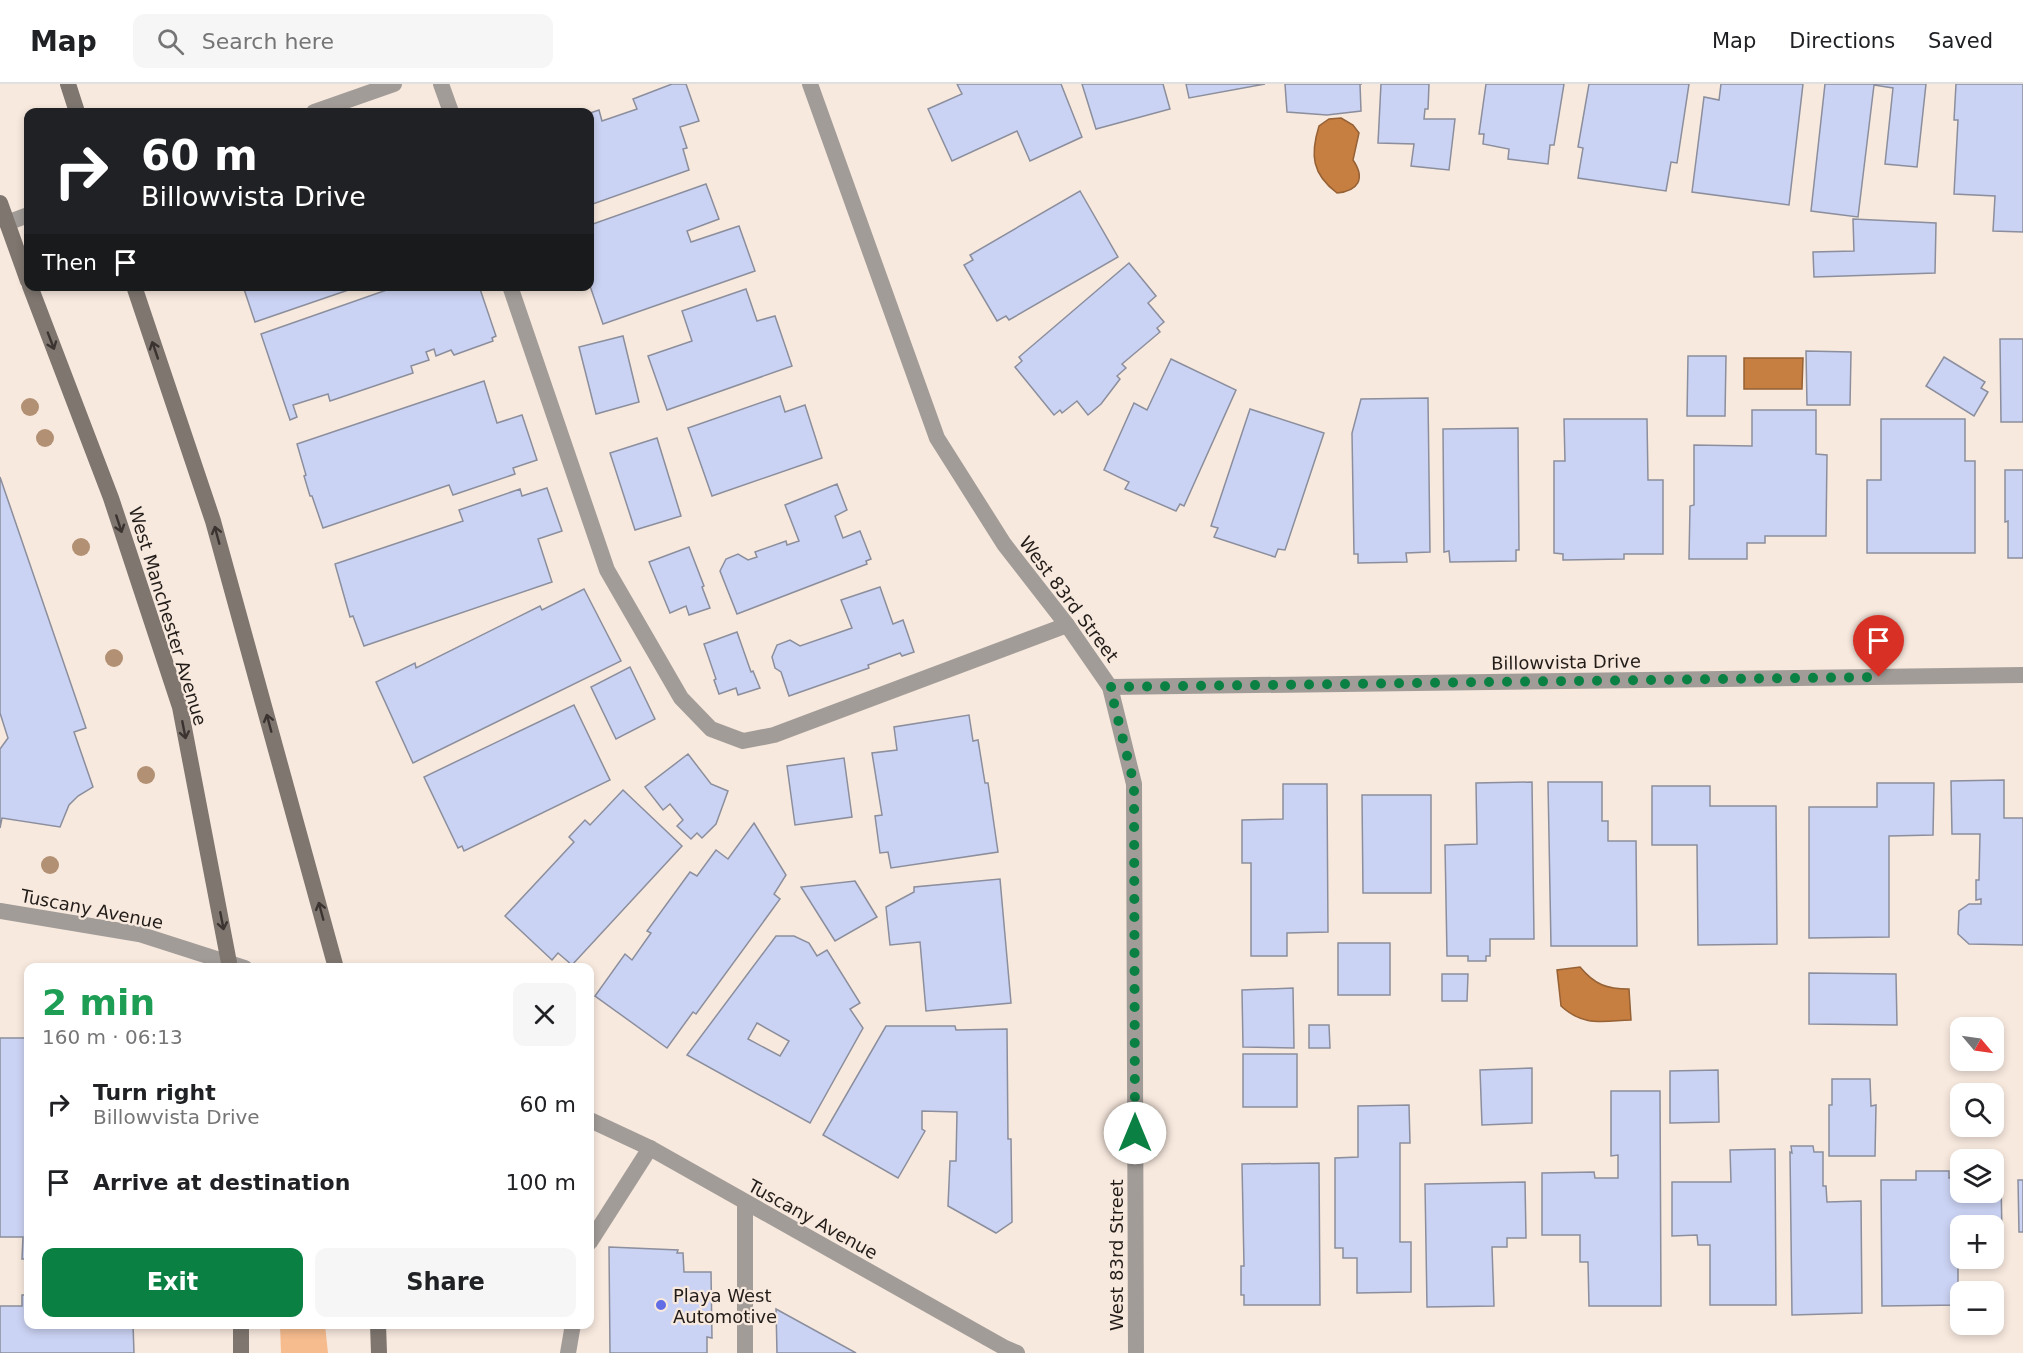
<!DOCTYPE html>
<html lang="en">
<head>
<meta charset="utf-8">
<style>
  :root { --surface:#fff; --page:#f6f6f6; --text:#202124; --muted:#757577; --line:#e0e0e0; --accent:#0b8043 }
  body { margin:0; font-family:"DejaVu Sans",sans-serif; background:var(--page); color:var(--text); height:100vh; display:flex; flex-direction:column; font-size:22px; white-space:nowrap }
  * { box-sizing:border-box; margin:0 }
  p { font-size:20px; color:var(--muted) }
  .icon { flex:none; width:33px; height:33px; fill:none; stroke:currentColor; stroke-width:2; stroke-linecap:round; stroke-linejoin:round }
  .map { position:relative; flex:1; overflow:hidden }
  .sheet { position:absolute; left:24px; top:879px; width:570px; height:366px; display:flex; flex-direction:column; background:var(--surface); border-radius:12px; box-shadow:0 3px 9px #0003 }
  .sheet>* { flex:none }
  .banner { position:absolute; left:24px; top:24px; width:570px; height:183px; border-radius:12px; box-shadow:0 3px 9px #0003; background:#202124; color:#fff; overflow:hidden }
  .needle { width:39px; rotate:119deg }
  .controls { position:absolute; left:1950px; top:933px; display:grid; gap:12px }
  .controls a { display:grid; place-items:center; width:54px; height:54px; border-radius:12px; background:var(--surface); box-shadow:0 3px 9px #0003; font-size:30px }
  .pin { position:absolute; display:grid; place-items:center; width:51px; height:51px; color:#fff; margin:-62px -26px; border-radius:50% 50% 50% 0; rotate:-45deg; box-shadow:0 0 6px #0007 }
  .pin .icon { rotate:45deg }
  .me { position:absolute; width:66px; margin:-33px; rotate:0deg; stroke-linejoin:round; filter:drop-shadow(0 0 4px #0008) }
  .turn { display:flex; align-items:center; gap:21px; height:126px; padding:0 18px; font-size:27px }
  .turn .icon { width:78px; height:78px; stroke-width:2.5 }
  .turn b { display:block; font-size:42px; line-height:51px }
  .then { display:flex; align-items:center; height:57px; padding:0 18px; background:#0003; gap:12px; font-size:22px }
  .round { display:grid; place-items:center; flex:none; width:63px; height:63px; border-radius:12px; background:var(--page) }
  .summary { display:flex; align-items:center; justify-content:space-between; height:102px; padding:0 18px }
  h1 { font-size:36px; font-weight:600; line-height:45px; color:#1e9e55 }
  .action { display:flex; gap:12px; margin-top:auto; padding:12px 18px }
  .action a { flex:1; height:69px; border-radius:12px; background:var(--accent); color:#fff; font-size:24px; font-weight:600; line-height:69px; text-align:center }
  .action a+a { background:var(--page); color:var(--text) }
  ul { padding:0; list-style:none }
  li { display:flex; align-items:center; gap:18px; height:78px; padding:0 18px }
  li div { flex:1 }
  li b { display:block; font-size:22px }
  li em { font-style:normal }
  header { display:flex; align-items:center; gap:36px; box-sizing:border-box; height:84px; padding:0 30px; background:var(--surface); border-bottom:2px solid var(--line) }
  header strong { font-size:28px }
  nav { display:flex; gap:33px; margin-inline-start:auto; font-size:21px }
  .search { width:420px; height:54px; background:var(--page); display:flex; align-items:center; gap:15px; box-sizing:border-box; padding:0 21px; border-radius:12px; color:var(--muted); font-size:22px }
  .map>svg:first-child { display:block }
</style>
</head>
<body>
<header>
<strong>Map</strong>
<div class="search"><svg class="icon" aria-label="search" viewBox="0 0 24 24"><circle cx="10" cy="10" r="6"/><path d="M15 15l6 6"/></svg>Search here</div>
<nav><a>Map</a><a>Directions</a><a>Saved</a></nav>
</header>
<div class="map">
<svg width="2023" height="1269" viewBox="0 0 2023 1269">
  <rect width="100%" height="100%" fill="#f8e9de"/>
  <path fill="#f6bc8e" d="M280,1241H325L328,1269H281Z"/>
  <g fill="#c67e41" stroke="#956135" stroke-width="1.5">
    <path d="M1341,34L1353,41L1359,49L1353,76C1366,95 1358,107 1337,109C1312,90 1310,71 1319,42L1329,35Z"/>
    <path d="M1744,274H1803L1802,305H1744Z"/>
    <path d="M1580,883C1595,901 1607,905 1629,905L1631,936C1602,937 1584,943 1561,922L1557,886Z"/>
  </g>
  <g fill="#cbd3f4" stroke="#8b8e9c" stroke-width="1.5" fill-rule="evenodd">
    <path d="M672,0H686L699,37L680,43L687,64L683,65L689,86L590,121V29L599,26L602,37L637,25L633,15Z"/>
    <path d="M957,0H1061L1082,53L1030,77L1017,47L952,77L928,25L962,10Z"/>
    <path d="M1082,0H1163L1170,25L1096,45Z"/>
    <path d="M1186,0H1265L1189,14Z"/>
    <path d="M1285,0H1362H1360L1361,27L1327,31L1287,28Z"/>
    <path d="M1381,0H1429L1428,25H1425L1424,35H1455L1449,86L1411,82L1414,60L1378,59Z"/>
    <path d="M1486,0H1564L1554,61H1550L1548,80L1508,75L1509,65L1483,60L1484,50H1479Z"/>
    <path d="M1589,0H1689L1677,79L1671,78L1666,107L1578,94L1583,64L1578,63Z"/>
    <path d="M1721,0H1803L1789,121L1692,108L1704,13L1719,16Z"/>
    <path d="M1825,0H1926L1917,83L1885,80L1893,4L1874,1L1858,133L1811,127Z"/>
    <path d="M1956,0H2023V148L1993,147L1995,112L1954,110L1958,36H1954Z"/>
    <path d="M706,100L719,135L687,147L691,158L739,142L755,187L603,240L590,202V141Z"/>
    <path d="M1080,107L1118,173L1009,236L1006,232L997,237L964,181L973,176L970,171Z"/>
    <path d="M1853,135L1936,139L1935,189L1814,193L1813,168L1854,167Z"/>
    <path d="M1129,179L1156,212L1148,219L1164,238L1157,244L1160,248L1122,280L1126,284L1117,292L1120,295L1101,320L1088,331L1077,317L1062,329L1060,326L1054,331L1015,283L1022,277L1019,273Z"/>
    <path d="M243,202H360L255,238Z"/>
    <path d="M398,202H479L496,252L492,254L493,257L454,271L451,266L436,272L434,265L426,268L429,276L411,282L413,289L330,317L328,310L293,321L297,333L290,336L261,250Z"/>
    <path d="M746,205L757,237L775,232L792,282L667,326L648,272L692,257L682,227Z"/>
    <path d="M623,252L639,318L596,330L579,263Z"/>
    <path d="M2000,255H2023V338H2001Z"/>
    <path d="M1806,267L1851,268L1850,321H1807Z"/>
    <path d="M1688,272H1726L1725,332H1687Z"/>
    <path d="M1944,273L1985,298L1981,304L1988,308L1974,332L1926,302Z"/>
    <path d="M1171,275L1236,306L1184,422L1180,420L1176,427L1125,405L1129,398L1104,386L1134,319L1147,326Z"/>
    <path d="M484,297L497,339L522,331L537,376L513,384L515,390L453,411L449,401L323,444L312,412H310L304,392L306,391L297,360Z"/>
    <path d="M780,312L785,328L805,321L822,374L712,412L688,344Z"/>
    <path d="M1428,314L1430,468L1406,469L1407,478L1358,479V470H1354L1352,349L1361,315Z"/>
    <path d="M1250,325L1324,349L1285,466L1278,465L1275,473L1214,453L1218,444L1211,442Z"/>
    <path d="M1752,326H1816V370L1827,371L1826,452H1765V459H1747V475H1689L1690,422L1694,421V361L1752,362Z"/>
    <path d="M1564,335H1647L1648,396H1663V470H1624V475L1563,476V470L1554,469V377H1565Z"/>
    <path d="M1881,335H1965V377H1975V469H1867V396H1881Z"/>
    <path d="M1518,344L1519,466H1516V477L1450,478L1449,467L1444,468L1443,345Z"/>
    <path d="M657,354L681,432L635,446L610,369Z"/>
    <path d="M2005,386H2023V474H2008V437L2005,438Z"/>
    <path d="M0,393L86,644L74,648L93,703L78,712L69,721L60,743L2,734L0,744V665L8,654L0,629Z"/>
    <path d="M837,400L847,426L835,432L843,454L860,447L871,475L866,477L867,480L737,530L720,487L726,475L738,470L748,476L757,473L755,468L786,457L787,461L799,457L785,421Z"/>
    <path d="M547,404L562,447L538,455L552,498L364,562L353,532L350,533L335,480L463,437L459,426L520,405L522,412Z"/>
    <path d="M689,463L704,502L702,503L710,524L689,531L686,522L670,529L649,478Z"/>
    <path d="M880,503L893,540L903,536L914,568L902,572L900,569L868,581L869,584L789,612L781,588L775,584L772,573L777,561L790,556L800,562L852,544L841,516Z"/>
    <path d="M584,505L621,577L413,679L376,598L415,579L416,584L540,522L542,526Z"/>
    <path d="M737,548L751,588L753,587L760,604L738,611L736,604L719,610L714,596L716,595L704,560Z"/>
    <path d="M630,583L655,635L616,655L591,603Z"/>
    <path d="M574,621L610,696L464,767L462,762L458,764L424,693Z"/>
    <path d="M969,631L973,657L978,656L985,699H988L998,768L891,784L888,768L880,769L875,732L882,731L872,669L897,666L894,643Z"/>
    <path d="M688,670L711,700L728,707L716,740L702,754L697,749L691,755L677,742L683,736L670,720L663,726L645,703Z"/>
    <path d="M844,674L852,733L795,741L787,682Z"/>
    <path d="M2004,696V734H2023V861L1969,860L1958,850L1959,827L1969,820H1981V815L1976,816V796H1979L1980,750H1952L1951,697Z"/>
    <path d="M1532,698L1534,855H1490V872H1486V877H1468V872H1447L1445,761L1477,760L1476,699Z"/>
    <path d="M1548,698H1602V737H1608V757H1636L1637,862H1551Z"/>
    <path d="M1877,699H1934L1933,751L1889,752V853L1809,854V723H1877Z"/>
    <path d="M1283,700H1327L1328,848L1287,849V872H1251V779H1242V736L1283,735Z"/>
    <path d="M1652,702H1710V722H1776L1777,860L1698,861L1697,761H1652Z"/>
    <path d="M623,706L682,762L572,881L558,869L552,876L505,832L574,758L569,753L585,736L590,741Z"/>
    <path d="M1362,711H1431V809H1363Z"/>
    <path d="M754,739L786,791L774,810L780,815L696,930L693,928L667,964L595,912L625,870L632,876L651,849L647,847L690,788L697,792L716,766L728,775Z"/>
    <path d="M1000,795L1011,919L926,927L920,858L890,861L886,823L914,808V803Z"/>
    <path d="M855,797L877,833L835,857L801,803Z"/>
    <path d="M776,852H794L809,859L817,872L827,866L860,919L850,925L863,944L810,1039L687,971ZM757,939L789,957L780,972L748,955Z"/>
    <rect x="1338" y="859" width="52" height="52"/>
    <path d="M1809,889L1896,890L1897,941L1809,940Z"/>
    <path d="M1442,890H1468L1467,917H1442Z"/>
    <path d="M1293,904L1294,964L1243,963L1242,906Z"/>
    <path d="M1309,941H1329L1330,964H1309Z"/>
    <path d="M886,942H955L956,946L1007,945L1008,1055H1011L1012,1138L996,1149L948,1122L950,1077H956L957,1028L922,1027V1045L925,1047L898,1094L823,1051Z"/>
    <path d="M0,954H28V1175H22L23,1153H0Z"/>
    <rect x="1243" y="970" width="54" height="53"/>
    <path d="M1532,984V1039L1482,1041L1480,986Z"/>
    <path d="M1718,986L1719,1038L1670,1039V987Z"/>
    <path d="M1832,995H1870L1871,1022L1876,1021L1875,1072H1829V1021H1832Z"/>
    <path d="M1611,1007H1660L1661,1222H1589L1588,1178H1580V1151H1542V1089L1594,1088L1595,1094H1618V1071L1611,1072Z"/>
    <path d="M1409,1021L1410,1059H1400V1158H1411V1208L1357,1209V1174H1343V1164H1335V1074L1358,1073V1022Z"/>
    <path d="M1791,1062H1813L1814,1068H1823V1102H1826L1827,1118L1861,1117L1862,1229L1792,1231L1790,1068L1792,1069Z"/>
    <path d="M1775,1065L1776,1221H1710V1161H1698L1697,1151L1672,1152V1098H1731L1730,1066Z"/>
    <path d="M1319,1079L1320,1221H1244V1211H1241V1182H1244L1242,1080Z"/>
    <path d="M1916,1087H1949V1094H1959L1958,1097H1960V1108H1994V1097H2001L2002,1149H1994V1142H1960V1174L1963,1175H1958V1221L1882,1222L1881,1096H1916Z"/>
    <path d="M2018,1096H2023V1148H2019Z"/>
    <path d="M1525,1098L1526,1154H1507V1163H1492L1494,1222L1427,1223L1425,1100Z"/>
    <path d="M609,1163L678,1166L677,1169H683L684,1188H711L712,1254L707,1253V1269H610Z"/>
    <path d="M22,1211H28V1240H133L134,1269H0V1222H22Z"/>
    <path d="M776,1225L856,1269H777Z"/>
  </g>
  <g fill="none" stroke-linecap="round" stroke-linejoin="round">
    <g stroke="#a29c98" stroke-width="16">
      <path d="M441,0L451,28"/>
      <path d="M510,202L607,486L681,614L711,645L743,657L774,651L1067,541"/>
      <path d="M745,1119V1269"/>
      <path d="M590,1158L650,1064"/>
      <path d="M568,1269L573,1240"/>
    </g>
    <g stroke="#a29c98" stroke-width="16">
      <path d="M810,0L937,354L1004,460L1067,541L1110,603L1134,700L1136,1269"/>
      <path d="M314,28L394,0"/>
      <path d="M7,139L28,131"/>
      <path d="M1110,603L2023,591"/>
      <path d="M0,827L139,850L245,884"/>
      <path d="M590,1036L650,1064L1005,1264L1017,1269"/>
    </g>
    <g stroke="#7f7670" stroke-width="16">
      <path d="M68,0L77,28"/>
      <path d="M0,119L28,197"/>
      <path d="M30,202L111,414L180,623L230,884"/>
      <path d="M134,202L213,437L336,884"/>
      <path d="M378,1240L379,1269"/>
      <path d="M241,1269V1240"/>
    </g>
  </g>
  <g fill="#b29073">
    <circle cx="30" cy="323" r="9"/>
    <circle cx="45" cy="354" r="9"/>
    <circle cx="81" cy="463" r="9"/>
    <circle cx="114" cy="574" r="9"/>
    <circle cx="146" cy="691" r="9"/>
    <circle cx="50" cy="781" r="9"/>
  </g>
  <defs><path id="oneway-shaft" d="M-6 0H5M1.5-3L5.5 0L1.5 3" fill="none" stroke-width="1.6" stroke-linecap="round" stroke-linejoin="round" transform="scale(1.5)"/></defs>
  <g stroke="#3a3330">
    <use href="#oneway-shaft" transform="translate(51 257) rotate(69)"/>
    <use href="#oneway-shaft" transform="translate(155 266) rotate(-109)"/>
    <use href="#oneway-shaft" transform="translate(119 440) rotate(72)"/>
    <use href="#oneway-shaft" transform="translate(217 451) rotate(-105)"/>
    <use href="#oneway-shaft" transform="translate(269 639) rotate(-105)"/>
    <use href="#oneway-shaft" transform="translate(184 646) rotate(79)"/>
    <use href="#oneway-shaft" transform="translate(321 827) rotate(-105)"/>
    <use href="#oneway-shaft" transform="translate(222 837) rotate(79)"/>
  </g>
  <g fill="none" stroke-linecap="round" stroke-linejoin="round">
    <path stroke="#0b8043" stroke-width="10" stroke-dasharray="0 18" d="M1135,1049L1134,700L1110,603L1879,593"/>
  </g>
  <circle fill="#626ce4" stroke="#f8e9de" stroke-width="2" cx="661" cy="1221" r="6"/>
  <g text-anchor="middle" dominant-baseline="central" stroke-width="4.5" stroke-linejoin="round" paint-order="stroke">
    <g font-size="18" fill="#231d1a" stroke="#f8e9de">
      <text transform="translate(1069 515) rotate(53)">West 83rd Street</text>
      <text transform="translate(168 532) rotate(73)">West Manchester Avenue</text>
      <text transform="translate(1566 578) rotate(-1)">Billowvista Drive</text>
      <text transform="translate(92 825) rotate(11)">Tuscany Avenue</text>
      <text transform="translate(813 1135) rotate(29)">Tuscany Avenue</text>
      <text transform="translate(1116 1171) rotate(-90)">West 83rd Street</text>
    </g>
    <g font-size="18" fill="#231d1a" stroke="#f8e9de" text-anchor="start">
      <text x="673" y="1211">Playa West<tspan x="673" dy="21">Automotive</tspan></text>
    </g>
  </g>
</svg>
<div class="controls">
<a><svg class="needle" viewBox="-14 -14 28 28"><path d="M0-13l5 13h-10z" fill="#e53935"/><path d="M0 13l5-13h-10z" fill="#757577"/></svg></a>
<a><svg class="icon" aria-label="search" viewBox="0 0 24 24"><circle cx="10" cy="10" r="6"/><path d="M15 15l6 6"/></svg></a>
<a><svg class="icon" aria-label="layers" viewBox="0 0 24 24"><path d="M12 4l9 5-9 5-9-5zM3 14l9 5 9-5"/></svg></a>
<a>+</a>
<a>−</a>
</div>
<div class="pin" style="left:1879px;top:593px;background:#d93025"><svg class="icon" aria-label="arrive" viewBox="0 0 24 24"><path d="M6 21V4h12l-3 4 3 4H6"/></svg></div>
<svg class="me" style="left:1135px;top:1049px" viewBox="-20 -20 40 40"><circle r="19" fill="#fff"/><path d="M0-13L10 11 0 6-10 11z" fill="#0b8043"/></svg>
<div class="banner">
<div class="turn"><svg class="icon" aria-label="right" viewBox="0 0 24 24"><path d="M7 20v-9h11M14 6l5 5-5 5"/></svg><div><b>60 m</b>Billowvista Drive</div></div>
<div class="then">Then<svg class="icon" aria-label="arrive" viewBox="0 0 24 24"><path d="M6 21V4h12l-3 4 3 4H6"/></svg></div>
</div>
<section class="sheet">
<div class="summary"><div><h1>2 min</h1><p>160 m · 06:13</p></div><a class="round"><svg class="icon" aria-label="close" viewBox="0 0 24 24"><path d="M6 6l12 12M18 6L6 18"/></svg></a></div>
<ul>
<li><svg class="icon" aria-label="right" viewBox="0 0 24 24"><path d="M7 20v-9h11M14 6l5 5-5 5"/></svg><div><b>Turn right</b><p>Billowvista Drive</p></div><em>60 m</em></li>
<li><svg class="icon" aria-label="arrive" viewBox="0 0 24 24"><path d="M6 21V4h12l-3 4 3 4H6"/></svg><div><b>Arrive at destination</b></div><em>100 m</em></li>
</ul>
<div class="action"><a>Exit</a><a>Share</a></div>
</section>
</div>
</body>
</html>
